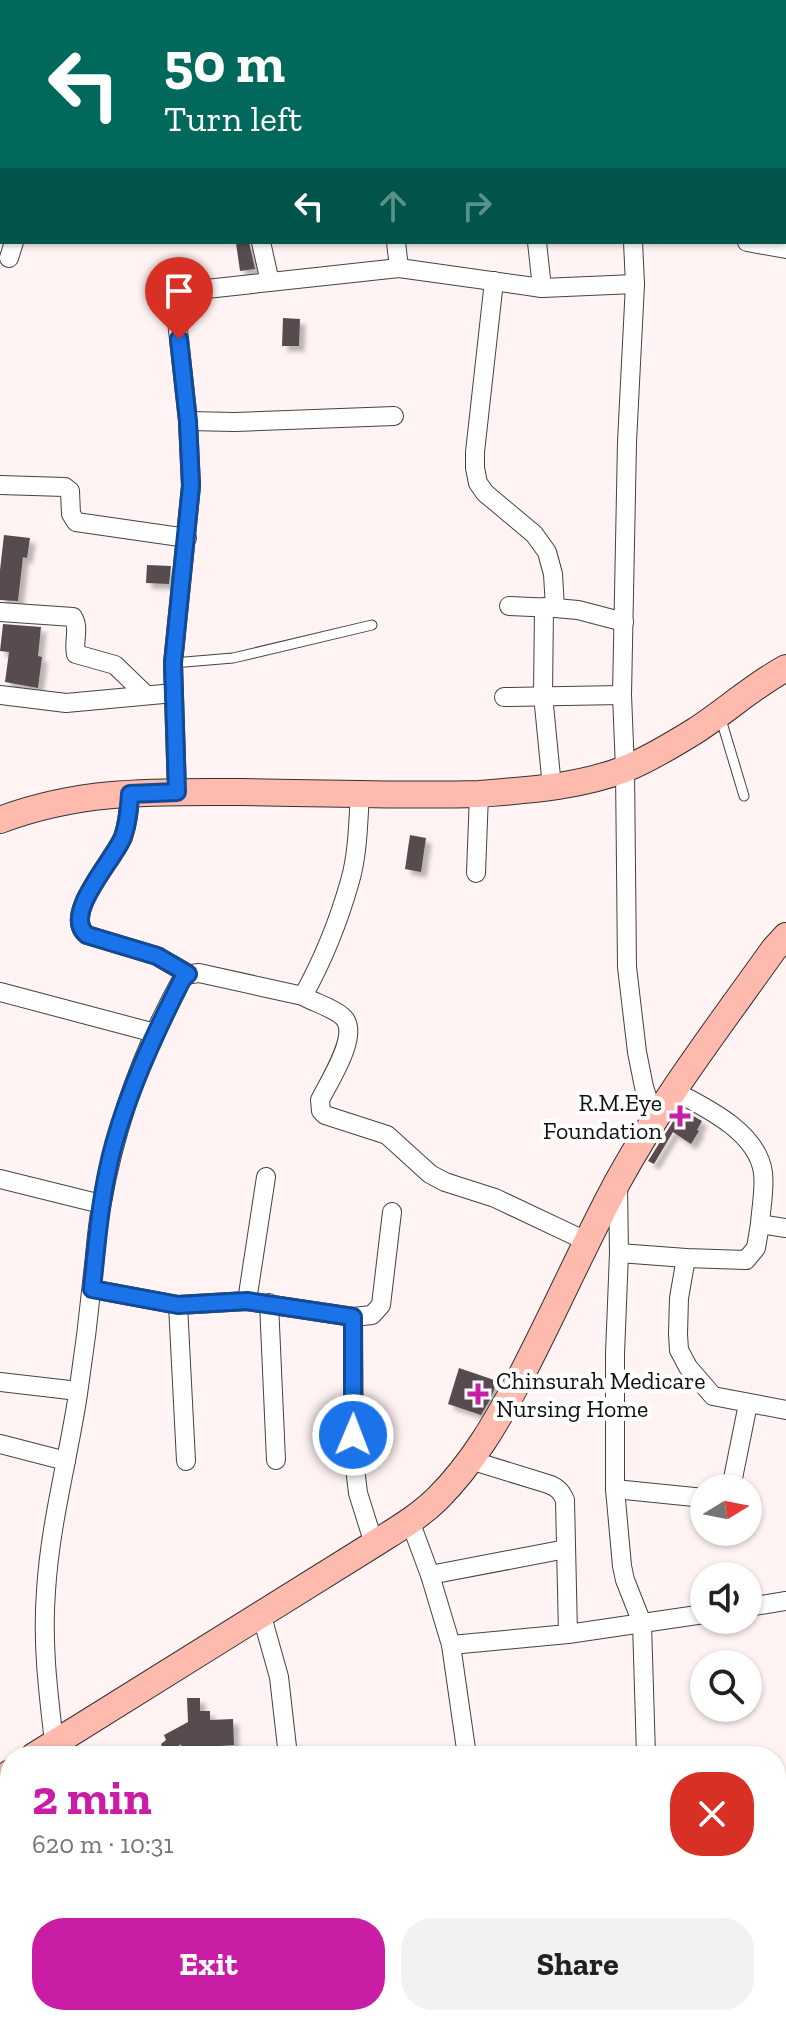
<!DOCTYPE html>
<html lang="en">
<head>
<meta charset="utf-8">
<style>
  :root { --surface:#fff; --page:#f2f2f2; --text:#202124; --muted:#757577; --accent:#ca1da6 }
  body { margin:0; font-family:"Zilla Slab",serif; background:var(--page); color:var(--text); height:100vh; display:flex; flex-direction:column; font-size:30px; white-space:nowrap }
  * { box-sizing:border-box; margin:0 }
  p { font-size:26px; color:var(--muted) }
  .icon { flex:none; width:44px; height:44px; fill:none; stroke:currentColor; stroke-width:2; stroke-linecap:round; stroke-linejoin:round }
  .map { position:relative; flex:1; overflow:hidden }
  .drawer { position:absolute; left:0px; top:1746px; width:786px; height:280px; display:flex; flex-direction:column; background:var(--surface); border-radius:32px 32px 0 0; box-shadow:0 2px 6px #0004 }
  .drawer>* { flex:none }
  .banner { position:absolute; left:0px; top:0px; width:786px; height:244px; box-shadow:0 2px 6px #0004; background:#00695c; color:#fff; overflow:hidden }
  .needle { width:52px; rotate:80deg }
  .buttons { position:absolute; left:690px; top:1474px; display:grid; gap:16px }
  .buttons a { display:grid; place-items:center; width:72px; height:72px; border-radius:50%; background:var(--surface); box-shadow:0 2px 6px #0004; font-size:40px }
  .pin { position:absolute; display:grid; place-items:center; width:68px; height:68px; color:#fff; margin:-82px -34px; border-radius:50% 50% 50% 0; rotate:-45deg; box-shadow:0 0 8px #0007 }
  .pin .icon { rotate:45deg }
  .me { position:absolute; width:88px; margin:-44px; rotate:1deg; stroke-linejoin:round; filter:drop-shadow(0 0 6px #0008) }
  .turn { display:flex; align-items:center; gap:28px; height:168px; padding:0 32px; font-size:36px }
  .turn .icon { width:104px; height:104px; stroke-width:2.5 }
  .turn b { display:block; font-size:56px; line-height:68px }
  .lanes { display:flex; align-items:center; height:76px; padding:0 32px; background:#0003; justify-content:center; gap:40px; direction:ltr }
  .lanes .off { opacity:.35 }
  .round { display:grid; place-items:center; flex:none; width:84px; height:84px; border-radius:32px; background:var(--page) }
  .summary { display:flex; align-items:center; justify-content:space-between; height:136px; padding:0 32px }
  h1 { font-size:48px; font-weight:700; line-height:60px; color:var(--accent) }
  .primary-button { display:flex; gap:16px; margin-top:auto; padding:16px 32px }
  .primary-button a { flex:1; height:92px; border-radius:32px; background:var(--accent); color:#fff; font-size:32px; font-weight:700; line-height:92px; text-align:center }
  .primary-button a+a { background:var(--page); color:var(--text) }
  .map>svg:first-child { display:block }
</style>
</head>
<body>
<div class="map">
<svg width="786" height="2026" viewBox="0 0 786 2026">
  <defs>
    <filter id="shadow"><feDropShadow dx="5.5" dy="5.5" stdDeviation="2" flood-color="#0004"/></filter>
  </defs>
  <rect width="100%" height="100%" fill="#fff3f3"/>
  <g fill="#594b50" filter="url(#shadow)">
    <path d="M247,242H249L255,269L240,271L236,243Z"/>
    <path d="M283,318L300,319L299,346H282Z"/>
    <path d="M4,535L30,538L27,558L23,557L18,601L0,600V570Z"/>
    <path d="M147,565L171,566L169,584L146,583Z"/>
    <path d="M3,624L41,627L38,656L42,657L38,688L5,682L9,652L0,651Z"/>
    <path d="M410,835L426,838L421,872L405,869Z"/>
    <path d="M681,1109L702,1121L697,1130L699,1131L691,1144L673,1132L654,1164L648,1161Z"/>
    <path d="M459,1368L497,1381L491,1398L481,1415L448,1404Z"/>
    <path d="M187,1698H200V1711H210V1720L233,1719L234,1745L220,1746V1756H182L181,1744L165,1756L161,1744L166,1740L164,1735L188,1722Z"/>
  </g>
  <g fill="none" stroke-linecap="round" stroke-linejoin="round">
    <defs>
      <g id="lane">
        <path d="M173,663L233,658L372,625"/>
        <path d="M720,716L744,796"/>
      </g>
      <g id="street">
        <path d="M372,0L373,2"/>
        <path d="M596,0L597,2"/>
        <path d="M711,0L712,2"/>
        <path d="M26,2L27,0"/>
        <path d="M784,47L786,46"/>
        <path d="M0,48L2,45"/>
        <path d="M0,113H2"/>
        <path d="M784,123L786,130"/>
        <path d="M261,242L270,282"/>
        <path d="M396,242L399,268"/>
        <path d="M537,242L542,288"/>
        <path d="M633,242L635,284L627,442L622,695L625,769L627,967L637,1052L644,1087L654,1118"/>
        <path d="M747,242L786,249"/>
        <path d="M9,258L14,242"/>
        <path d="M494,281L475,452V468L478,483L485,493L534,534L547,552L553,574L555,608"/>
        <path d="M188,421L235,422L394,416"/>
        <path d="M0,485L65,487L70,491L71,514L76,522L187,538"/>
        <path d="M509,606L555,608L578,610L624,622"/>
        <path d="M544,607L543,695L552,787"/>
        <path d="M0,612L73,617C80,628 73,642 76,654L115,665L146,695"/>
        <path d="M0,695L66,703L174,693"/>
        <path d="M504,697L622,695"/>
        <path d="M177,792L173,663L191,486L188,421L176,312L178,298L188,291L399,268L542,288L635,284"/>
        <path d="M130,794C129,809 128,823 123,837C114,860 61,915 87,935L157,956L188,974"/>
        <path d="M476,873L479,794"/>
        <path d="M0,992L155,1033"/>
        <path d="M303,996C315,1003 334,1008 343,1017C361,1034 328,1083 320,1100L321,1111L325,1115L387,1135L430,1174L445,1182L495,1198L586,1241"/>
        <path d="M672,1090C705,1107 758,1132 763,1173C765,1189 761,1208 760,1224L786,1228"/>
        <path d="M0,1179L101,1204"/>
        <path d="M618,1184L619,1253L615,1354V1489L622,1566L625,1580L642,1623L646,1755L640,1756"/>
        <path d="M619,1253L686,1258L746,1260L756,1248L760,1224"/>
        <path d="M686,1258L679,1298L678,1334L679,1350L688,1367L713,1396L786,1410"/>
        <path d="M92,1289L178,1305L247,1301L353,1317L354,1460L358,1493L374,1544"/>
        <path d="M247,1301L266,1177"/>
        <path d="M269,1303L276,1460"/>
        <path d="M178,1305L186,1461"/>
        <path d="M353,1317L372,1315L381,1305L392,1212"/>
        <path d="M0,1382L78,1391"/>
        <path d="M0,1444L66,1461"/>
        <path d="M470,1460L548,1484C557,1487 561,1491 565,1500L568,1634"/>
        <path d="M731,1488L748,1404"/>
        <path d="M615,1489L704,1498"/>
        <path d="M410,1521L430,1575L451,1645L467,1756"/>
        <path d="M430,1575L566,1549"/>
        <path d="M748,1607L786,1601"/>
        <path d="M261,1613L279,1677L288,1756"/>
        <path d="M451,1645L568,1634L704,1614"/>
        <path d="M54,1742C48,1691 42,1642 46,1591C50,1524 68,1460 78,1394C84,1354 89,1314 93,1274C96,1250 97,1225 102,1202C116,1123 145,1045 184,975L199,973L303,996C323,960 339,920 350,881C358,853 358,823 360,794"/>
        <path d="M0,1801L10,1813"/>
        <path d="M776,2002H786"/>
        <path d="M542,2026L545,2016"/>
      </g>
      <g id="secondary">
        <path d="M0,820C81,789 157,792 241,792C321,793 400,796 479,794C528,790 579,787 625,769C647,760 674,744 695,731C726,711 753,686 786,668"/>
        <path d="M34,1756L374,1544C396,1530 419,1517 438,1498C473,1463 497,1421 520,1378C554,1313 583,1246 618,1181C663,1099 720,1025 774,949L786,936"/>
        <path d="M0,1780L10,1773"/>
      </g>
    </defs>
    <use href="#lane" stroke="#434343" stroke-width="11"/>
    <use href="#street" stroke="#434343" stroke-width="20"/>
    <use href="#secondary" stroke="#323232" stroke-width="28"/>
    <use href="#lane" stroke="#fff" stroke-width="9"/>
    <use href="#street" stroke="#fff" stroke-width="18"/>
    <use href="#secondary" stroke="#ffbaae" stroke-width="26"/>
  </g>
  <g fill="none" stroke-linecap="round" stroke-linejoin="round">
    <defs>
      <path id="route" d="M179,339L188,421L191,486L173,663L177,792L130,794C129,809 128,823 123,837C114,860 61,915 87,935L157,956L188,974L182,980C155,1033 130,1087 114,1144C101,1191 97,1240 92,1289L178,1305L247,1301L353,1317V1435"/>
    </defs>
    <use href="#route" stroke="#114b97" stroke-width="20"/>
    <use href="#route" stroke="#1a73e8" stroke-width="14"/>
  </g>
  <g fill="#ca1da6" stroke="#fff" stroke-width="3">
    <path d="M676 1104h8v8h8v8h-8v8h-8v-8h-8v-8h8z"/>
    <path d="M474 1382h8v8h8v8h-8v8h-8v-8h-8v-8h8z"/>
  </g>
  <g text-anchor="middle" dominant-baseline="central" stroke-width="8" stroke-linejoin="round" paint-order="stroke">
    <g font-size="24" fill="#101010" stroke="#fff" text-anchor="end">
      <text x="662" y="1102">R.M.Eye<tspan x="662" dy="28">Foundation</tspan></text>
      <text x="496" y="1380" text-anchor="start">Chinsurah Medicare<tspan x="496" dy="28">Nursing Home</tspan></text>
    </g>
  </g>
</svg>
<div class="buttons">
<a><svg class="needle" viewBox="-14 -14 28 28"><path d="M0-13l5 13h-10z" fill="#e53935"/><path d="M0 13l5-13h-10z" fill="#757577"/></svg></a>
<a><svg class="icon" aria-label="sound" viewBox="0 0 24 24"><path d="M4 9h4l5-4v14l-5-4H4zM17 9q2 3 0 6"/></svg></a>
<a><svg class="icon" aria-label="search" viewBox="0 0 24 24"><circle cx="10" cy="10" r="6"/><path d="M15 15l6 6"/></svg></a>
</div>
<div class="pin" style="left:179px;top:339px;background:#d93025"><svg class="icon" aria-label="arrive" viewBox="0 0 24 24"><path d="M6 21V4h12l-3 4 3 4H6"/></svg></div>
<svg class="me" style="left:353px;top:1435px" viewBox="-20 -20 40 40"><circle r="17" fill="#1a73e8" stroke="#fff" stroke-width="3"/><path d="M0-11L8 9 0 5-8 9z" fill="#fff"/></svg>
<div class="banner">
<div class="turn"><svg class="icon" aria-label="left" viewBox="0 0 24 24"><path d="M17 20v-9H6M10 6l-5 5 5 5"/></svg><div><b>50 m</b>Turn left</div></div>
<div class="lanes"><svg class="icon" aria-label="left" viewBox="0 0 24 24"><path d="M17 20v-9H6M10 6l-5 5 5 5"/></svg><svg class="icon off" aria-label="ahead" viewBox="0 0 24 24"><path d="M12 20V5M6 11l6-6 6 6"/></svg><svg class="icon off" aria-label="right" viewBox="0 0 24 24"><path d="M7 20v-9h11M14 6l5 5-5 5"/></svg></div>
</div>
<section class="drawer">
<div class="summary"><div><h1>2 min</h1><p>620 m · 10:31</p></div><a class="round" style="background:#d93025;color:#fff"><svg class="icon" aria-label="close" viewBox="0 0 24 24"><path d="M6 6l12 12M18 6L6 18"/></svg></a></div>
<div class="primary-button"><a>Exit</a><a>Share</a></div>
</section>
</div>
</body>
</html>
